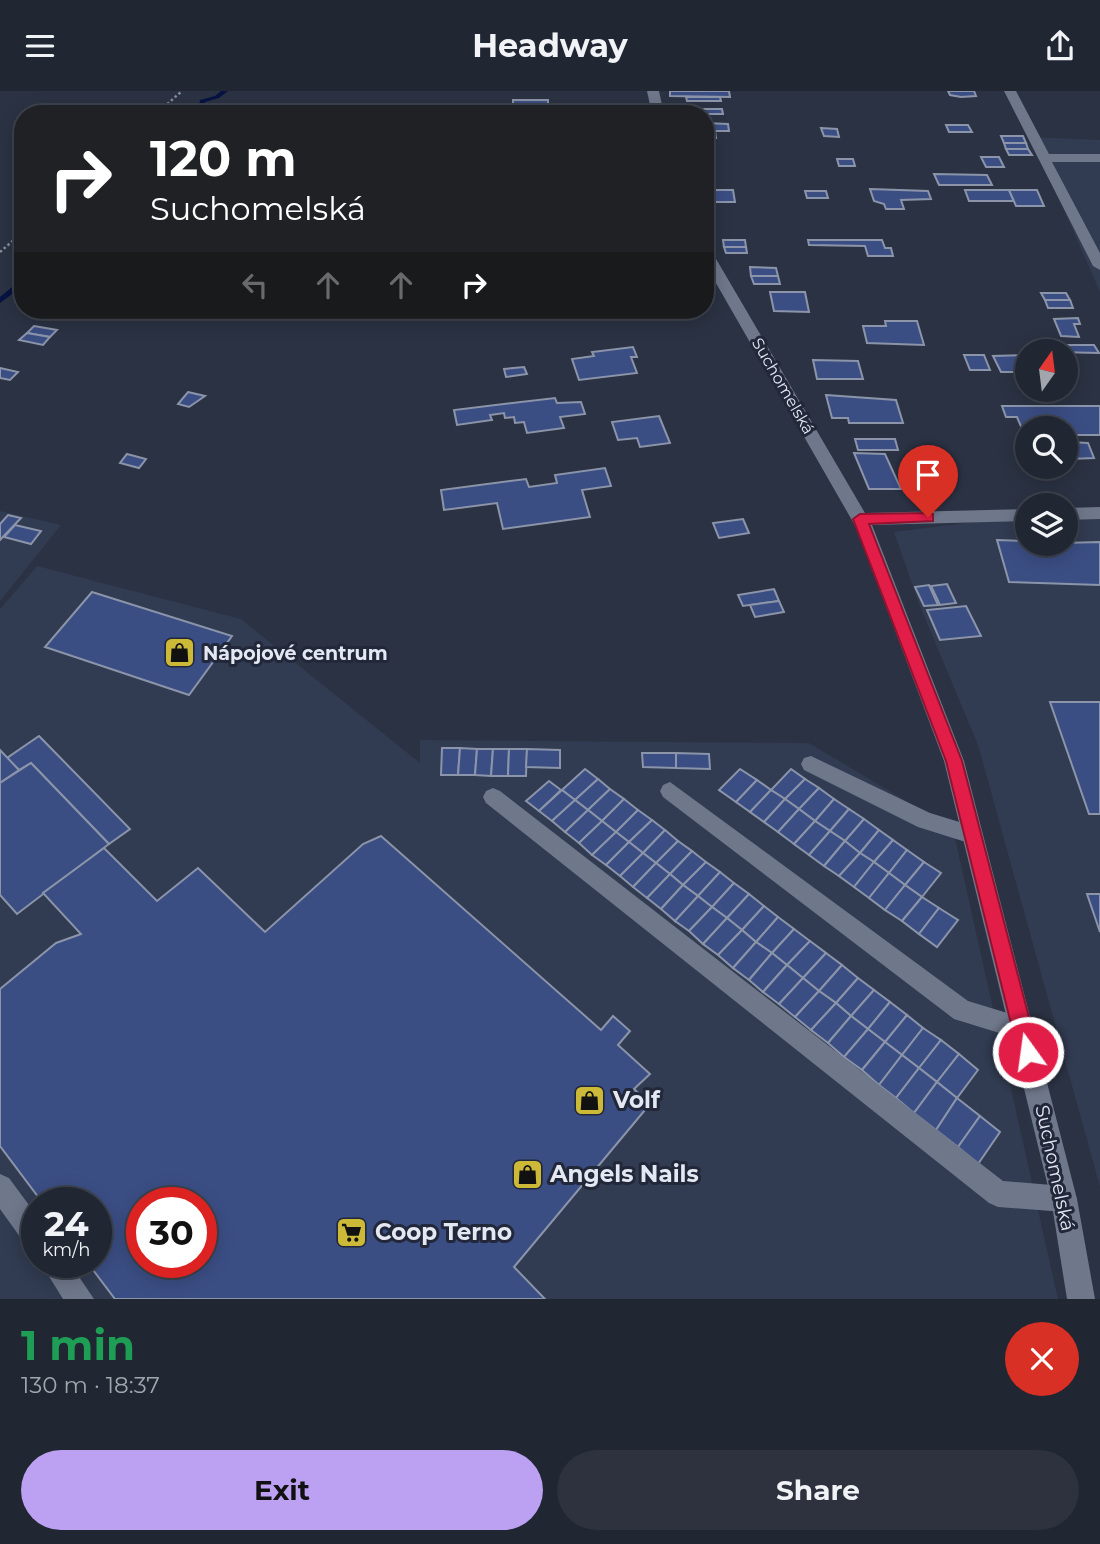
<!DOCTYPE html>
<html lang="en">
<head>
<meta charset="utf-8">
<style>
  :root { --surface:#202632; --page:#2d323e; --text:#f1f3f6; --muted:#a2a5ac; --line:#3d434d; --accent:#bca0f2 }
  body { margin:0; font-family:Montserrat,sans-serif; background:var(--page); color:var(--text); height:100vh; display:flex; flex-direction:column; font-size:26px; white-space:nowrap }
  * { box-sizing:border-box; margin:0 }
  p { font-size:23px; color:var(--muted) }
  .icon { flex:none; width:38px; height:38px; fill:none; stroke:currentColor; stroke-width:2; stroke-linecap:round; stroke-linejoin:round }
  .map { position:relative; height:1208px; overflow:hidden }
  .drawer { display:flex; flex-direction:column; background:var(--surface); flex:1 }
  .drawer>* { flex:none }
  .guide { position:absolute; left:14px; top:14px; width:700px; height:214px; border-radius:28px; box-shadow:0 4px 18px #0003,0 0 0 2px var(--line); background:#202124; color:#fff; overflow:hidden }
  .needle { width:46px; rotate:14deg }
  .tools { position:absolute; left:1015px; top:248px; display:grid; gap:14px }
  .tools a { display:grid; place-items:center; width:63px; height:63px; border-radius:50%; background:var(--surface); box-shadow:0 4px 18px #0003,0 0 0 2px var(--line); font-size:35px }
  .speed { position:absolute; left:21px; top:1096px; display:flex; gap:14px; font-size:35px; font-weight:700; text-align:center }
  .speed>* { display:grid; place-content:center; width:91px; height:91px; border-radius:50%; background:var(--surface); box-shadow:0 4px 18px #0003,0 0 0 2px var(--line); line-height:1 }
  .speed small { font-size:18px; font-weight:400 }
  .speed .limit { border:10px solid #d22; background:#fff; color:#111 }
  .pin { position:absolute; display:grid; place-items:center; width:60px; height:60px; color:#fff; margin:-72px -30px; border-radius:50% 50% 50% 0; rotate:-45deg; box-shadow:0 0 7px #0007 }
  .pin .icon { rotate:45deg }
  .me { position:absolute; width:77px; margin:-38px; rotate:346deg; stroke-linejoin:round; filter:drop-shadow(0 0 5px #0008) }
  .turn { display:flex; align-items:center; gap:24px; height:147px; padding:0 21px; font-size:32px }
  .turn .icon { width:91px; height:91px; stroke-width:2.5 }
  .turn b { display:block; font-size:49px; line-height:60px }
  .lanes { display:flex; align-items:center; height:66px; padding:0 21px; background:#0003; justify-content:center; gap:35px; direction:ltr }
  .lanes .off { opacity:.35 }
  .round { display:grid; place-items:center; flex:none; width:74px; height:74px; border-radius:37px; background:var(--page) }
  .summary { display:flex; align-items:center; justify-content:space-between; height:119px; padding:0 21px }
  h1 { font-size:42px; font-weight:700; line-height:52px; color:#1e9e55 }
  .cta { display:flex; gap:14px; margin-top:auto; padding:14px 21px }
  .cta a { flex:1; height:80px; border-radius:42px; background:var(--accent); color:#111; font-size:28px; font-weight:700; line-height:80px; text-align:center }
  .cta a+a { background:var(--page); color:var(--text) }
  header { display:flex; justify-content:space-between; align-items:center; height:91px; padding:0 21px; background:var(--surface); font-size:32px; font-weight:700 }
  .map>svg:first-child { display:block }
</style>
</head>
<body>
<header><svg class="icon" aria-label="menu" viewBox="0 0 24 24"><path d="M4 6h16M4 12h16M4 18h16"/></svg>Headway<svg class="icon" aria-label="share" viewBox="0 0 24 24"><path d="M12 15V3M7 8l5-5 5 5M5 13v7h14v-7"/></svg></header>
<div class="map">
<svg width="1100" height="1208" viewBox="0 0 1100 1208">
  <rect width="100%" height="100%" fill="#2b3243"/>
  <g fill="#313b51" fill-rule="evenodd">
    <path d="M1032,46L1100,49V201Z"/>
    <path d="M1100,416V1096L978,654L919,513L894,441L1027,424V453H1066V420Z"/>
    <path d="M0,420L61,434L0,510Z"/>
    <path d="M37,475L241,528L420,672V649L809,652L953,738L1058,1208H0V518ZM37,1111H96V1171H37ZM142,1111H201V1171H142Z"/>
  </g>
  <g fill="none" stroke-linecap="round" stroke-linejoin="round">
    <g fill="#071342" fill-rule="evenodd">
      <path d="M221,0H228L219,7L205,11L204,23H198L200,9L215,5Z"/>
      <path d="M20,183H23V195L0,212V206L17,192Z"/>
    </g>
  </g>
  <g fill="#3b4e84" stroke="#8b94a8" stroke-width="2" fill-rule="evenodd">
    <path d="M670,0H729L730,6L670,5Z"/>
    <path d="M948,0H974L976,5L961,6L950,4Z"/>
    <path d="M686,6H720L721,10H687Z"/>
    <rect x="513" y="9" width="35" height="14"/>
    <path d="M688,18H722L723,23H689Z"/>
    <path d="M705,32L728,33L729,40H715L716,47H705Z"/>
    <path d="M946,34H968L972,41H949Z"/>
    <path d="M821,37L837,38L839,46L824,45Z"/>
    <path d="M1001,45H1023L1026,52H1004Z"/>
    <path d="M1004,52H1026L1028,58H1006Z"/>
    <path d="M1006,58H1028L1032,64H1009Z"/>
    <path d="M981,66H999L1004,76H986Z"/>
    <path d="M837,68H853L855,75H839Z"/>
    <path d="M934,83L987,84L992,94H939Z"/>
    <path d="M870,98L928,100L931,108L901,109L904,118H886L884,113L874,110Z"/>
    <path d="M712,99H733L735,111H715Z"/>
    <path d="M965,99H1009L1014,110H969Z"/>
    <path d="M1009,99H1037L1044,115H1016Z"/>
    <path d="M805,100H826L828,107H807Z"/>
    <path d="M723,149H745L746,156H724Z"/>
    <path d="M808,149H882L885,157H891L893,165H868L865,155L809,154Z"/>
    <path d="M724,156H746L747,162H726Z"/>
    <path d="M750,176L776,177L778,185H751Z"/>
    <path d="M751,185H778L780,193H754Z"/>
    <path d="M770,201H805L809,221L774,220Z"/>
    <path d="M1041,202H1066L1070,209H1045Z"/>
    <path d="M1045,209H1070L1073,217H1048Z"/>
    <path d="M443,219H463L464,227H445Z"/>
    <path d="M1078,227L1080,233H1074L1079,246L1061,245L1054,228Z"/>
    <path d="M885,230H917L924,254L867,252L863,235H886Z"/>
    <path d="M34,235L57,239L50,246L27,242Z"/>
    <path d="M27,242L50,246L43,254L19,249Z"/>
    <path d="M1053,254H1094L1099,262L1056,261Z"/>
    <path d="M633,256L637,266H631L637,282L579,289L572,268L594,265L592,261Z"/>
    <path d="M964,264H984L990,279H970Z"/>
    <path d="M1027,264V281H1001L993,265Z"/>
    <path d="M813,269L858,270L863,288H817Z"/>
    <path d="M524,276L527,283L506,286L504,278Z"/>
    <path d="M0,277L18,281L10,289L0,287Z"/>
    <path d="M188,301L205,305L189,316L178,313Z"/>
    <path d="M826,304L896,309L903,332H849L848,327H832Z"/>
    <path d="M555,307L557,312L581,311L585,323L560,326L564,337L527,342L524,331L515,332L514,326L505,327L504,322L490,324L492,329L457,334L454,319Z"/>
    <path d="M1002,315H1100V344H1066V338H1027L1025,345L1017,326H1006Z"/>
    <path d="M659,325L670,352L640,356L637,347L618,349L612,331Z"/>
    <path d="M855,348H895L898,359H858Z"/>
    <path d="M1069,351L1088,352L1094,367L1069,368L1066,360H1073Z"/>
    <path d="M854,362L885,363L901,398H869Z"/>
    <path d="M127,363L146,368L139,377L120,372Z"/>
    <path d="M605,377L611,395L582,399L590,426L503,438L497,412L444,419L441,399L526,388L529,396L557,392L555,384Z"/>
    <path d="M8,424L21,427L0,449V433Z"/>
    <path d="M743,428L749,442L719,447L713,432Z"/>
    <path d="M15,434L41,440L31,453L4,446Z"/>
    <path d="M997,449L1027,450V453L1100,451V494L1009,491Z"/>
    <path d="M947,493L956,512L940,514L931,495Z"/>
    <path d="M929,494L938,514L924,515L915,496Z"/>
    <path d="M774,498L779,510L743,515L738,504Z"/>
    <path d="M92,501L232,545L189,604L45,556Z"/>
    <path d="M779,510L784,521L755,526L750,514Z"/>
    <path d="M966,515L981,545L940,549L927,519Z"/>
    <path d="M1050,611H1100V723H1089Z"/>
    <path d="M39,645L130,738L109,753L31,672L19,679L7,667Z"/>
    <path d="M442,657H460L458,684H441Z"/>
    <path d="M460,657L477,658L475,684H458Z"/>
    <path d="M477,658H493L491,685L475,684Z"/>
    <path d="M493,658H509L508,685H491Z"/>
    <path d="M509,658H527L526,685H508Z"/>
    <path d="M527,658L560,659V677L526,676Z"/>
    <path d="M0,659L19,679L0,692Z"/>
    <path d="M642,662H676V677L643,676Z"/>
    <path d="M676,662L709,663L710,678L676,677Z"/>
    <path d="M31,672L109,753L17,823L0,804V692Z"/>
    <path d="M585,678L598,688L575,709L562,699Z"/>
    <path d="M740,678L757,689L736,711L719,699Z"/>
    <path d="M791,678L805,688L785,708L771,699Z"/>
    <path d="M598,688L610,698L588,719L575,709Z"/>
    <path d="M805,688L819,697L799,718L785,708Z"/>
    <path d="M757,689L771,699L750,721L736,711Z"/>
    <path d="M549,690L561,699L539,720L526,710Z"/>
    <path d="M819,697L834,708L815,730L799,718Z"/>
    <path d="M610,698L624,708L602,730L588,719Z"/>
    <path d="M562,699L575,709L552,730L539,720Z"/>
    <path d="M771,699L785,708L764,731L750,721Z"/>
    <path d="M624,708L638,719L616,741L602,730Z"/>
    <path d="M785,708L799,718L778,741L764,731Z"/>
    <path d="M834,708L849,718L830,740L815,730Z"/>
    <path d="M575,709L588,719L565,741L552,730Z"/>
    <path d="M799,718L815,730L794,753L778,741Z"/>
    <path d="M849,718L864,728L845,750L830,740Z"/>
    <path d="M588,719L602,730L579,752L565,741Z"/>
    <path d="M638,719L652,729L629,751L616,741Z"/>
    <path d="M864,728L879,739L860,762L845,750Z"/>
    <path d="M652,729L665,739L643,762L629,751Z"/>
    <path d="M602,730L616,741L592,764L579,752Z"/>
    <path d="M815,730L830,740L809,764L794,753Z"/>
    <path d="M665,739L678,750L656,772L643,762Z"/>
    <path d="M879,739L893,749L874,771L860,762Z"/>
    <path d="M830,740L845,750L824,775L809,764Z"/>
    <path d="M616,741L629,751L606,774L592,764Z"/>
    <path d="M381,745L601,939L613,925L630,940L618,954L650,983L634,998L650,1013L514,1176L545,1208H115L87,1171H96V1111H42L0,1055V898L56,852L81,843L43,802L104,757L157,810L198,777L265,841L363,753ZM142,1111H201V1171H142Z"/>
    <path d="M893,749L907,759L889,782L874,771Z"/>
    <path d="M678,750L692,760L670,783L656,772Z"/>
    <path d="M845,750L860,762L839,785L824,775Z"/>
    <path d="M629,751L643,762L620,785L606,774Z"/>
    <path d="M907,759L924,771L905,794L889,782Z"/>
    <path d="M692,760L706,771L683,794L670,783Z"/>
    <path d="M643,762L656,772L633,796L620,785Z"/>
    <path d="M860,762L874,771L854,796L839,785Z"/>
    <path d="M706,771L720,781L698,805L683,794Z"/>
    <path d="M874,771L889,782L869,807L854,796Z"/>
    <path d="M924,771L941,782L922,806L905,794Z"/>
    <path d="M656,772L670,783L647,807L633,796Z"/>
    <path d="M720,781L734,792L712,816L698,805Z"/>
    <path d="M889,782L905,794L885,819L869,807Z"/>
    <path d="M670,783L683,794L661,818L647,807Z"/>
    <path d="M734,792L749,803L727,827L712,816Z"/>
    <path d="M683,794L698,805L675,830L661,818Z"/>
    <path d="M905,794L922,806L902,830L885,819Z"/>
    <path d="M749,803L764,815L742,839L727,827Z"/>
    <path d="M1087,803H1100V841Z"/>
    <path d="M698,805L712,816L689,840L675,830Z"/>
    <path d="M922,806L939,817L919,843L902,830Z"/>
    <path d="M764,815L778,826L756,851L742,839Z"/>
    <path d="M712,816L727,827L703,853L689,840Z"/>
    <path d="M939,817L958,829L937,856L919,843Z"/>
    <path d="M778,826L794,838L772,862L756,851Z"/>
    <path d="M727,827L742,839L718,864L703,853Z"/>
    <path d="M794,838L810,850L787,874L772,862Z"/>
    <path d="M742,839L756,851L733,877L718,864Z"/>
    <path d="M810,850L826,862L803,887L787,874Z"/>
    <path d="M756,851L772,862L749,889L733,877Z"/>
    <path d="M772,862L787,874L763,901L749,889Z"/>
    <path d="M826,862L842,874L819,900L803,887Z"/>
    <path d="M787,874L803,887L779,913L763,901Z"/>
    <path d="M842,874L858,887L836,912L819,900Z"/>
    <path d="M803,887L819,900L795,926L779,913Z"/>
    <path d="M858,887L874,899L851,925L836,912Z"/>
    <path d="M874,899L890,911L868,938L851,925Z"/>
    <path d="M819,900L836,912L811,939L795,926Z"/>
    <path d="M890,911L907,924L885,951L868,938Z"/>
    <path d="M836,912L851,925L828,952L811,939Z"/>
    <path d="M907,924L923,937L902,964L885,951Z"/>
    <path d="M851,925L868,938L844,966L828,952Z"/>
    <path d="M923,937L941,949L919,977L902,964Z"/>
    <path d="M868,938L885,951L862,979L844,966Z"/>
    <path d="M941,949L959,963L937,991L919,977Z"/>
    <path d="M885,951L902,964L879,994L862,979Z"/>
    <path d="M959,963L978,979L957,1007L937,991Z"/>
    <path d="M902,964L919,977L896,1007L879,994Z"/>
    <path d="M919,977L937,991L914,1022L896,1007Z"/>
    <path d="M937,991L957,1007L936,1039L914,1022Z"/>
    <path d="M957,1007L980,1025L958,1056L936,1039Z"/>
    <path d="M980,1025L1000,1041L978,1073L958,1056Z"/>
  </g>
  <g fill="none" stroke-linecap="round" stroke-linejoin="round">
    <g stroke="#868c9a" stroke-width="2.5" stroke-dasharray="2.5 2.5" stroke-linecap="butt">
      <path d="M156,23L182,0"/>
      <path d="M0,161L23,141"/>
    </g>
    <g fill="#6f778b" fill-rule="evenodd">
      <path d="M811,665L930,722L979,737L983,744L979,751L972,753L918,736L804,679L801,673L804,667Z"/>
      <path d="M670,691L968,910L1030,929L1034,937L1030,945L1022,949L954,928L663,706L660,700L663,694Z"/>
      <path d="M493,697L500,700L1003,1090L1064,1095L1073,1099L1077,1108L1073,1117L1064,1121L998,1116L989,1112L486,712L483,706L486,700Z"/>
    </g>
    <g fill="#6f778b" fill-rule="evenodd">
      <path d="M647,0H659L664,23H652Z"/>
      <path d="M1004,0H1016L1049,63H1100V71H1052L1100,162V179L1093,175Z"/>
      <path d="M705,157L712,161L865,422L1027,418V430L872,434L964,670L1077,1108L1095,1208H1067L1051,1108L944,670L857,438L705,173Z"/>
      <path d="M1100,416V428L1066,429V417Z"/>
      <path d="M0,1083L9,1087L37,1125V1161L28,1157L0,1118Z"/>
      <path d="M40,1171H69L94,1208H63Z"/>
    </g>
  </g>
  <path fill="#e11d48" stroke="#92132f" stroke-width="2" d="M928,422L933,423V430L869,433L962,670L1038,961L1035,968L1028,971L1021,968L1018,961L946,670L853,428L860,423Z"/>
  <defs>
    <symbol id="shop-square" viewBox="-11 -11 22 22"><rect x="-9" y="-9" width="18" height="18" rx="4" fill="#cdb938" stroke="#222839"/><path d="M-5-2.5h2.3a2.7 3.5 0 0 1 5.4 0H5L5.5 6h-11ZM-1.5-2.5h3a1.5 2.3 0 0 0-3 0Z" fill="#111"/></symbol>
    <symbol id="supermarket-square" viewBox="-11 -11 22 22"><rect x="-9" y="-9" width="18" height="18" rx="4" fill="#cdb938" stroke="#222839"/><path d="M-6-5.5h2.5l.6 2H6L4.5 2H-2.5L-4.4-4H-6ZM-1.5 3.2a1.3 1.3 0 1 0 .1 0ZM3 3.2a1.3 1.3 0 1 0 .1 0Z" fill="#111"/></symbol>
  </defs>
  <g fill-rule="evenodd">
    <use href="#shop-square" x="162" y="544" width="35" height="35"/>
    <use href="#shop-square" x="572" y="992" width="35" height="35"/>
    <use href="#shop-square" x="510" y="1066" width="35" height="35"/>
    <use href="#supermarket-square" x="334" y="1124" width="35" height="35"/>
  </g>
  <g text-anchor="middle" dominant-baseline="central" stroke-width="6" stroke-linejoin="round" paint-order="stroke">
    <g font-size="16" fill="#e3e8f3" stroke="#222839">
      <text transform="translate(783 295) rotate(60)">Suchomelská</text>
    </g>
    <g font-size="19" font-weight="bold" fill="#e3e8f3" stroke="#222839" text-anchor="start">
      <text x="203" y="562">Nápojové centrum</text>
    </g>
    <g font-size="19" fill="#e3e8f3" stroke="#222839">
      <text transform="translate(1055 1077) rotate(78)">Suchomelská</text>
    </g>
    <g font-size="23" font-weight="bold" fill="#e3e8f3" stroke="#222839" text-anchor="start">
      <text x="613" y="1009">Volf</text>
      <text x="550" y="1083">Angels Nails</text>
      <text x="375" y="1141">Coop Terno</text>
    </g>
  </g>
</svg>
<div class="tools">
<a><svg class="needle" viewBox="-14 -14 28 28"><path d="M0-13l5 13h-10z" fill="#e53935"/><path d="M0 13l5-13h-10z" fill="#a2a5ac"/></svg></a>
<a><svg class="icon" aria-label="search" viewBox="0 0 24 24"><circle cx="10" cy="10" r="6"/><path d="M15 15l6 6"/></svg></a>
<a><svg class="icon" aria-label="layers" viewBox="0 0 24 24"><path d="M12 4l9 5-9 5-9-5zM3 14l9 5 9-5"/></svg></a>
</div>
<div class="speed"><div>24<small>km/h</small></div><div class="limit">30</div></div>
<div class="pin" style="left:928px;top:426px;background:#d93025"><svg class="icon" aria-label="arrive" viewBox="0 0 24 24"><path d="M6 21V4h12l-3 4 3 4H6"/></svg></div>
<svg class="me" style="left:1028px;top:961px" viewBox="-20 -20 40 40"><circle r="17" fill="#e11d48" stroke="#fff" stroke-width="3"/><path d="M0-11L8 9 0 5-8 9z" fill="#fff"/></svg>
<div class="guide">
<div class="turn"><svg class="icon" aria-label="right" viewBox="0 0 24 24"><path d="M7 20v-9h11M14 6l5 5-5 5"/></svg><div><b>120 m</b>Suchomelská</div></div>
<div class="lanes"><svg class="icon off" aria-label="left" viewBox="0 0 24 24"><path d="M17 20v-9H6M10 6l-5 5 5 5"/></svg><svg class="icon off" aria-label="ahead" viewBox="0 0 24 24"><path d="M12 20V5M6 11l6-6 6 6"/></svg><svg class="icon off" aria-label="ahead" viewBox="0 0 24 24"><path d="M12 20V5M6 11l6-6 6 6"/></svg><svg class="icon" aria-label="right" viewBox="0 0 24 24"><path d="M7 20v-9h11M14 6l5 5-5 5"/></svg></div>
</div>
</div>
<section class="drawer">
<div class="summary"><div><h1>1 min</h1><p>130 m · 18:37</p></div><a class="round" style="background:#d93025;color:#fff"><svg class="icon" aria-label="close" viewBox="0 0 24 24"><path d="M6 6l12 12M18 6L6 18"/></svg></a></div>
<div class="cta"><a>Exit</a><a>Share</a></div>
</section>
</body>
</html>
